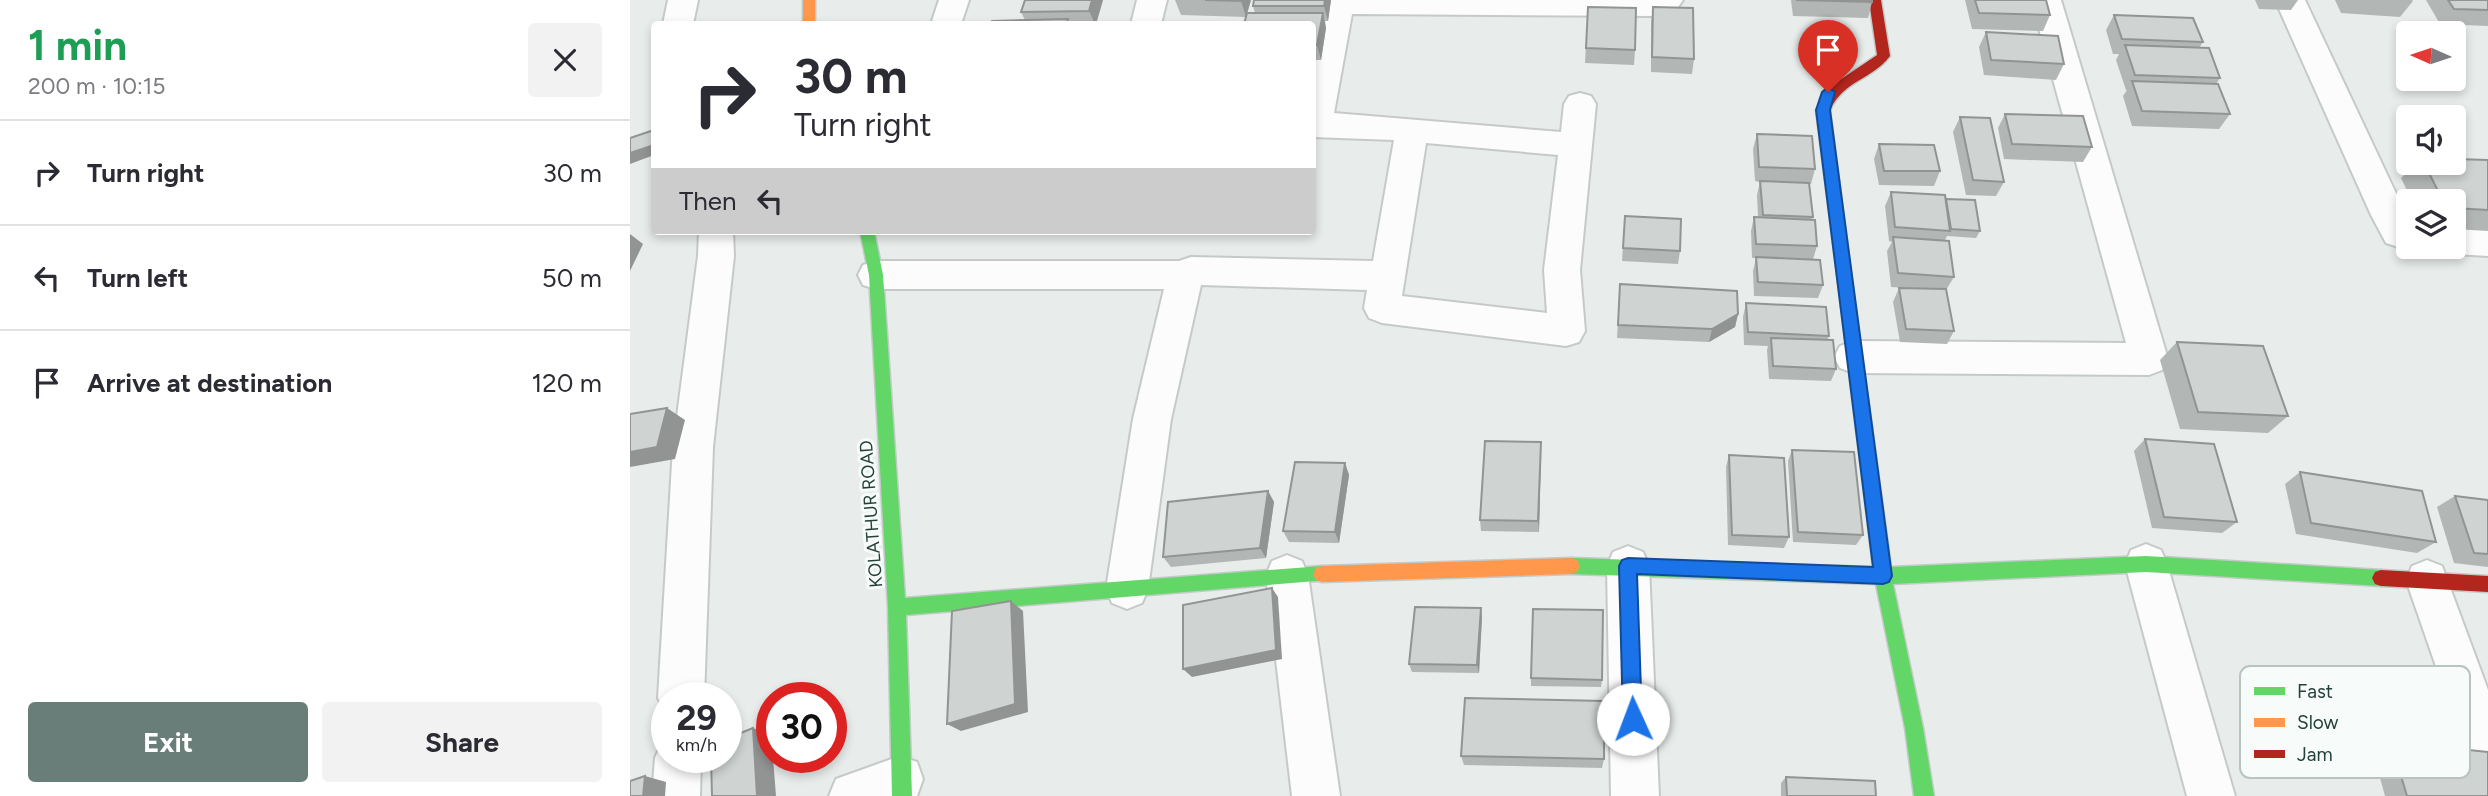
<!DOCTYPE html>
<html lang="en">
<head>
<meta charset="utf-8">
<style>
  :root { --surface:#fff; --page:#f2f2f3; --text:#2b2b33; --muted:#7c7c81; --line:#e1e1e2; --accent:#697e78 }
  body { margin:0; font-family:Figtree,sans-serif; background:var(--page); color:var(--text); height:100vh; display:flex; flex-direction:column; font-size:26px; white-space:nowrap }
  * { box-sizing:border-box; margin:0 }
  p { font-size:23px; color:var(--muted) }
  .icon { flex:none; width:38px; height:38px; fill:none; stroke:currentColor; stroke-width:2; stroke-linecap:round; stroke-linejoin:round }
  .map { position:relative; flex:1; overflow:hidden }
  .panel { display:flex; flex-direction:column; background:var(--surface); width:630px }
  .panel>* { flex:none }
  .banner { position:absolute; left:21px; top:21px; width:665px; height:214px; border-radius:7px; box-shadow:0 4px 10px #0003; background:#fff; color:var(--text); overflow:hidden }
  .needle { width:46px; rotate:273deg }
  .fabs { position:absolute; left:1766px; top:21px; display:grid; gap:14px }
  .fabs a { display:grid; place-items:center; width:70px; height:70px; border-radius:7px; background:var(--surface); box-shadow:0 4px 10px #0003; font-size:35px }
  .speed { position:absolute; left:21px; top:682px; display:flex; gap:14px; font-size:35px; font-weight:700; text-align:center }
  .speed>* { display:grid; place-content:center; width:91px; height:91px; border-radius:50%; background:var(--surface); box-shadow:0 4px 10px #0003; line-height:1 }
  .speed small { font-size:18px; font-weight:400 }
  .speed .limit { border:10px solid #d22; background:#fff; color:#111 }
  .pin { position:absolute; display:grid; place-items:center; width:60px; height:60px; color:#fff; margin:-72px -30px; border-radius:50% 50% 50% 0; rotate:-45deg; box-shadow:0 0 7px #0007 }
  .pin .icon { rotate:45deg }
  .me { position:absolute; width:77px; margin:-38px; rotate:358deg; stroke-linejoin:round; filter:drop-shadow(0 0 5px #0008) }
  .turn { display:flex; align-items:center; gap:24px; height:147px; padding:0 28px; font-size:32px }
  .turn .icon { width:91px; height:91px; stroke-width:2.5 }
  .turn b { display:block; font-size:49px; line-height:60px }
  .then { display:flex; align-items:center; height:66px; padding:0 28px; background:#0003; gap:14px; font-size:26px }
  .round { display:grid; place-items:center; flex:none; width:74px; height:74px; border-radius:7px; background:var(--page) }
  .headline { display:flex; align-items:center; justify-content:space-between; height:119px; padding:0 28px }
  h1 { font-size:42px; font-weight:700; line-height:52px; color:#1e9e55 }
  .cta { display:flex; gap:14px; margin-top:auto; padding:14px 28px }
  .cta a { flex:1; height:80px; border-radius:7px; background:var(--accent); color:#fff; font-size:28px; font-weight:700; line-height:80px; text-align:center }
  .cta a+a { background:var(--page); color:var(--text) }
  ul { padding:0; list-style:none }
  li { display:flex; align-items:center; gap:21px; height:105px; padding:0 28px; border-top:2px solid var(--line) }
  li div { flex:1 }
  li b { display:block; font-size:26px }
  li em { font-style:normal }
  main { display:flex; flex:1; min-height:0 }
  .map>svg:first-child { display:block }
</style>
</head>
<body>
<main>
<section class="panel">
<div class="headline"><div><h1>1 min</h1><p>200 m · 10:15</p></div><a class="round"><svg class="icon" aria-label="close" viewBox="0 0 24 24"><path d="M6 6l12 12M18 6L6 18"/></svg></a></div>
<ul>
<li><svg class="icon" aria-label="right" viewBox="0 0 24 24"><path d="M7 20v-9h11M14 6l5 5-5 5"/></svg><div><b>Turn right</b></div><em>30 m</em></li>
<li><svg class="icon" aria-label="left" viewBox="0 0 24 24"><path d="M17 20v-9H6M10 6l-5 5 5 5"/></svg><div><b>Turn left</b></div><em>50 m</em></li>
<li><svg class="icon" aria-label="arrive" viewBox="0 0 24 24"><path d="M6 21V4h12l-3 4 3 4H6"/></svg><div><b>Arrive at destination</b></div><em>120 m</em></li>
</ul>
<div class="cta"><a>Exit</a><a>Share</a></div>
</section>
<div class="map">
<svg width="1858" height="796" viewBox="0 0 1858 796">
  <rect width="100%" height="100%" fill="#e8edeb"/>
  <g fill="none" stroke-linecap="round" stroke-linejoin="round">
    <defs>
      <g id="street">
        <path d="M38,0H68L63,24H33Z"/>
        <path d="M309,0H339L331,24H301Z"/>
        <path d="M507,0H537L531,24H501Z"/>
        <path d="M695,0H1053L1048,7L1026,16L722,14L704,113L931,132L934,104L939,96L950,93L961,96L966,104L950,270L955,331L949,342L936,346L752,323L739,318L734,308L737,290L571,285L541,419L518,589L512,603L497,609L482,603L476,589L503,419L534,289H246L233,285L228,275L233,265L246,261H549L561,257L743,261L764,140L682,137V62ZM796,143L928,155L914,270L917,313L772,296Z"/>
        <path d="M1401,0H1431L1538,359L1532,370L1519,375L1223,373L1210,368L1204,357L1210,346L1223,341L1496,343Z"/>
        <path d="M1645,0H1675L1778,219V247H1787L1778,250L1756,243L1741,215Z"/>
        <path d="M1824,226L1858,228V256L1824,254L1812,250L1810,247H1824Z"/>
        <path d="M69,231H103L104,256L83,447L74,698H37V715L28,698L43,447L68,256Z"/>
        <path d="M1516,544L1531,550L1537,564L1605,796H1557L1495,564L1501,550Z"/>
        <path d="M998,546L1013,552L1019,566L1029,796H981L977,566L983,552Z"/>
        <path d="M657,555L672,561L678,575L710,796H662L636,575L642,561Z"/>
        <path d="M1797,560L1812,566L1858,690V777L1842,770L1776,580L1782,566Z"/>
        <path d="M37,739V758H71L70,796H22L25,758L32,742Z"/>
        <path d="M270,756L287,762L293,779L287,796H199L206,779Z"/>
      </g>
      <g id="fast">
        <path d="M230,231H244L253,275L275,598L692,566L698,568L701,574L698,580L276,615L282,796H262L258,607L239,275Z"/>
        <path d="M1214,268L1221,274L1261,567L1516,556L1751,570L1757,572L1760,578L1757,584L1751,586L1516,572L1263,584L1293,728L1304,796H1284L1275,728L1246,584L941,574L935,572L932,566L935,560L941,558L1243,567L1207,274Z"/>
      </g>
      <g id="slow">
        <rect x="173" y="0" width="12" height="24"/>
        <path d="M941,558L947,560L950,566L947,572L941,574L692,582L686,580L683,574L686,568L692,566Z"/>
      </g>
      <g id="jam">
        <path d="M1239,0H1251L1260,56C1242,80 1214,80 1200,110L1221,274L1214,280L1207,274L1186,110L1201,86L1247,55Z"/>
        <path d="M1751,570L1858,576V592L1751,586L1745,584L1742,578L1745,572Z"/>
      </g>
    </defs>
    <use href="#street" stroke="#c5cac8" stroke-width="4"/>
    <use href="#fast" stroke="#c3cbc8" stroke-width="3"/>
    <use href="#slow" stroke="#c3cbc8" stroke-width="3"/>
    <use href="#jam" stroke="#c3cbc8" stroke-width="3"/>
    <use href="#street" fill="#fcfcfc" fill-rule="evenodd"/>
    <use href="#fast" fill="#63d668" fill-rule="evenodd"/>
    <use href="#slow" fill="#ff974d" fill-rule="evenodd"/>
    <use href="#jam" fill="#b3261e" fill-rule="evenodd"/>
  </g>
  <g fill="#b2b6b5">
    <path d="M395,0H473L466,24H361L395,20L391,12Z"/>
    <path d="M545,0H621L616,17L551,15Z"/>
    <path d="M624,0H701L698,21H695L696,28L691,60H682V24L625,13L623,6Z"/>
    <path d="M1161,0H1242V2L1238,18L1163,16Z"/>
    <path d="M1335,0H1416L1420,15L1413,31L1342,29Z"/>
    <path d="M1625,0H1668L1661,10L1629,9Z"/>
    <path d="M1705,0H1782L1783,1L1770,17L1711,13Z"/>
    <path d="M1796,0H1858V26L1810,24Z"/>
    <path d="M958,7L1005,50L1004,65L955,63Z"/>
    <path d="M1023,7L1064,59L1062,74L1021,72V22Z"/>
    <path d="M1484,15L1573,42L1569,48L1590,78L1586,84L1600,114L1589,129L1502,126L1493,96L1497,90H1496L1486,60L1489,54H1483L1476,30Z"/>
    <path d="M1356,32L1434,64L1426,80L1354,75L1349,47Z"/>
    <path d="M1375,114L1462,147L1453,162L1374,159L1368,128Z"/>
    <path d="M1330,117L1374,182L1366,196L1336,195L1323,132Z"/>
    <path d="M1127,134L1185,169L1181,184H1179L1183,217L1182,219L1187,246L1183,259L1193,285L1188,298L1124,296L1123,271L1126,258H1122L1121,231L1124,217H1128L1127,195L1130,182L1125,181L1123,149Z"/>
    <path d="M1249,144L1310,171L1304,186L1249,185L1244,159Z"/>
    <path d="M1858,160V231L1824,229V201H1782L1771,178L1786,163H1824Z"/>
    <path d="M1261,192L1315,201L1316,199L1350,231L1346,238L1317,236L1315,240L1324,277L1316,290L1324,331L1317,344L1270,342L1263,302L1269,288L1295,289L1261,287L1257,251L1262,242L1259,241L1255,206Z"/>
    <path d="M995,216L1050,251L1048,264L992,261Z"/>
    <path d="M990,284L1108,314L1105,327L1079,342L987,338Z"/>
    <path d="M1116,303L1199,336L1197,340L1206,369L1201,381L1139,379L1137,350L1138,346L1114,345L1113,317Z"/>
    <path d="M1547,342L1658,416L1638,433L1550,429L1530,360Z"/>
    <path d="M1515,439L1607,522L1592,533L1522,528L1504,451Z"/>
    <path d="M911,442L909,532L851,531L850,520Z"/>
    <path d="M1162,450L1233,535L1226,545L1163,542L1158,461Z"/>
    <path d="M1099,455L1159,537L1154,548L1098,545L1096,467Z"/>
    <path d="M715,463L719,475L709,543L659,542L653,531Z"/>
    <path d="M1670,472L1806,542L1787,553L1666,534L1655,484Z"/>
    <path d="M638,491L644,502L636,558L541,567L533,557Z"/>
    <path d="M1825,496L1858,500V567L1824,563L1807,507Z"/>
    <path d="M852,617L849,673L782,672L779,664Z"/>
    <path d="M901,678L972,680L971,687L901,686Z"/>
    <path d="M1761,742L1858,796H1755L1742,749Z"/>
    <path d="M831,756L974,759L972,768L834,765Z"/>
    <path d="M1156,777L1246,796H1151V783Z"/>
  </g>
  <g fill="#919493">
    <path d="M462,0H473L466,24H465L459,11Z"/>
    <path d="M611,0H621L616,17L611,1Z"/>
    <path d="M695,0H701L698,21L694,6Z"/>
    <path d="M693,13L696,28L691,60L687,45Z"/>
    <path d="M24,145V155L0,164V153Z"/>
    <path d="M0,234L13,244L0,271Z"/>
    <path d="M1108,314L1105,327L1079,342L1082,329Z"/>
    <path d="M37,408L55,420L45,459L0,467V452Z"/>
    <path d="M911,442V454L909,532L908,521Z"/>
    <path d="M715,463L719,475L709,543L705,532Z"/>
    <path d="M638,491L644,502L636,558L630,548Z"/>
    <path d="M642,588L648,597L652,659L562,677L553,669Z"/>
    <path d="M381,601L393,611L398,712L331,731L317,724Z"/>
    <path d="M851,608L852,617L849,673L847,665Z"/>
    <path d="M123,728L142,735V758H143L146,796H127Z"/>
    <path d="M15,776L36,782L35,796H13Z"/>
  </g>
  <g fill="#cfd4d2" stroke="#919493" stroke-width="2">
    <path d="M395,0H462L459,11L391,12Z"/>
    <path d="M575,0H611V1Z"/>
    <path d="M624,0H695L694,6H623Z"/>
    <path d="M1166,0H1242V2Z"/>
    <path d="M1345,0H1416L1420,15L1349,13Z"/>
    <path d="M1818,0H1858V10L1824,9Z"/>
    <path d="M958,7L1006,8L1005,50L956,48Z"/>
    <path d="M1023,7L1063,8L1064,59L1022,57Z"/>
    <path d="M617,13H693L687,45H682V24H614Z"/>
    <path d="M1484,15L1563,18L1573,42L1492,39Z"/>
    <path d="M438,19L436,24H361L362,21Z"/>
    <path d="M1356,32L1428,36L1434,64L1361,60Z"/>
    <path d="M1495,45L1579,48L1590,78L1505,75Z"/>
    <path d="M1502,81L1588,84L1600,114L1512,111Z"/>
    <path d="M1375,114L1453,116L1462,147L1382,144Z"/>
    <path d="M1330,117L1360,118L1374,182L1343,180Z"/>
    <path d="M24,130V145L0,153V138Z"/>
    <path d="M1127,134L1182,136L1185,169L1129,167Z"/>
    <path d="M1249,144L1304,145L1310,171H1254Z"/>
    <path d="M1824,159L1858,160V210L1824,208V201H1813L1794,163H1824Z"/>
    <path d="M1130,181L1179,183L1183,217L1133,215Z"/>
    <path d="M1261,192L1315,195L1320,231L1265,227Z"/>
    <path d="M1316,199L1345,200L1350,231L1321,229Z"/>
    <path d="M995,216L1051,219L1050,251L993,248Z"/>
    <path d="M1124,217L1185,220L1187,246L1126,244Z"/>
    <path d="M1263,237L1319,241L1324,277L1268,273Z"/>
    <path d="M1126,257L1190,260L1193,285L1128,282Z"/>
    <path d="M990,284L1107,291L1108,314L1082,329L988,325Z"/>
    <path d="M1269,288L1316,289L1324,331L1276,329Z"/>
    <path d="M1116,303L1196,307L1199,336L1118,332Z"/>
    <path d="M1141,338L1203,340L1206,369L1143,366Z"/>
    <path d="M1547,342L1633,346L1658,416L1568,412Z"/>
    <path d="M37,408L27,447L0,452V414Z"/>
    <path d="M1515,439L1584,444L1607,522L1534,517Z"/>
    <path d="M855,441L911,442L908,521L850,520Z"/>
    <path d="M1162,450L1224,452L1233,535L1168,532Z"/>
    <path d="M1099,455L1154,458L1159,537L1102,535Z"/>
    <path d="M665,462L715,463L705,532L653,531Z"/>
    <path d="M1670,472L1792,491L1806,542L1681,523Z"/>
    <path d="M638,491L630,548L533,557L538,502Z"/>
    <path d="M1825,496L1858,500V554L1844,553Z"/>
    <path d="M642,588L646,650L553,669V605Z"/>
    <path d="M381,601L385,704L317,724L322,611Z"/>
    <path d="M785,607L851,608L847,665L779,664Z"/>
    <path d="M903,609L973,610L972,680L901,678Z"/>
    <path d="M835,698L974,701V759L831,756Z"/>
    <path d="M123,728L127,796H82L81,758H96V739Z"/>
    <path d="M1761,742L1858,752V796H1777Z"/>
    <path d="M15,776L13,796H0V781Z"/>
    <path d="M1156,777L1245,781L1246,796H1157Z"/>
  </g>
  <path fill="#1a73e8" stroke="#114b97" stroke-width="2" d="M1198,87L1205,92L1200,110L1262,576L1259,582L1253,584L1007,574L1012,719L1010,726L1003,729L996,726L993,719L989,566L992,560L998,558L1243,567L1186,110L1192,92Z"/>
  <g text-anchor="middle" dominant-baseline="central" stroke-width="6" stroke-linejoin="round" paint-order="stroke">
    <g font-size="18" fill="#24423a" stroke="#f7fbf9">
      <text transform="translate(241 514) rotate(-94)">KOLATHUR ROAD</text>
    </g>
  </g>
  <rect x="1610" y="666" width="230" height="112" rx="10" fill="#f7fbf9" stroke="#b8c4c0" stroke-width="2"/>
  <rect x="1624" y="687" width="31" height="8" fill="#63d668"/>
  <rect x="1624" y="718" width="31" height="9" fill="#ff974d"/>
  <rect x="1624" y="750" width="31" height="8" fill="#b3261e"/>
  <g font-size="19" fill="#24423a">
    <text x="1667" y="698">Fast</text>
    <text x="1667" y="729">Slow</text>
    <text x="1667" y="761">Jam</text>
  </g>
</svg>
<div class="fabs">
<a><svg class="needle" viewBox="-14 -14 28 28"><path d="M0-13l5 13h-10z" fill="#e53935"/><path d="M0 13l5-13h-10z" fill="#7c7c81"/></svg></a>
<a><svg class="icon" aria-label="sound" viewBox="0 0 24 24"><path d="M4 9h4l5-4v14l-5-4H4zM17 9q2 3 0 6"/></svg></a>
<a><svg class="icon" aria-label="layers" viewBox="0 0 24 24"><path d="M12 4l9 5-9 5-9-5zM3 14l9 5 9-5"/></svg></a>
</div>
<div class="speed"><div>29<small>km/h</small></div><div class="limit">30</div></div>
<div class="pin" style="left:1198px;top:92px;background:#d93025"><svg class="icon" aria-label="arrive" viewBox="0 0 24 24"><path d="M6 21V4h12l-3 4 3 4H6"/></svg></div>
<svg class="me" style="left:1003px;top:719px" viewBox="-20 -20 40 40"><circle r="19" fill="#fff"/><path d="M0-13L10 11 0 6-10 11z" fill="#1a73e8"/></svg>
<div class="banner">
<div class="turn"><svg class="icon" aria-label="right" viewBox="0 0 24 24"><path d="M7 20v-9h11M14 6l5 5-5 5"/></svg><div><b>30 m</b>Turn right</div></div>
<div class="then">Then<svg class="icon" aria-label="left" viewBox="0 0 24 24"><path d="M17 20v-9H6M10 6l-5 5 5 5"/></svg></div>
</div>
</div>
</main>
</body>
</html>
